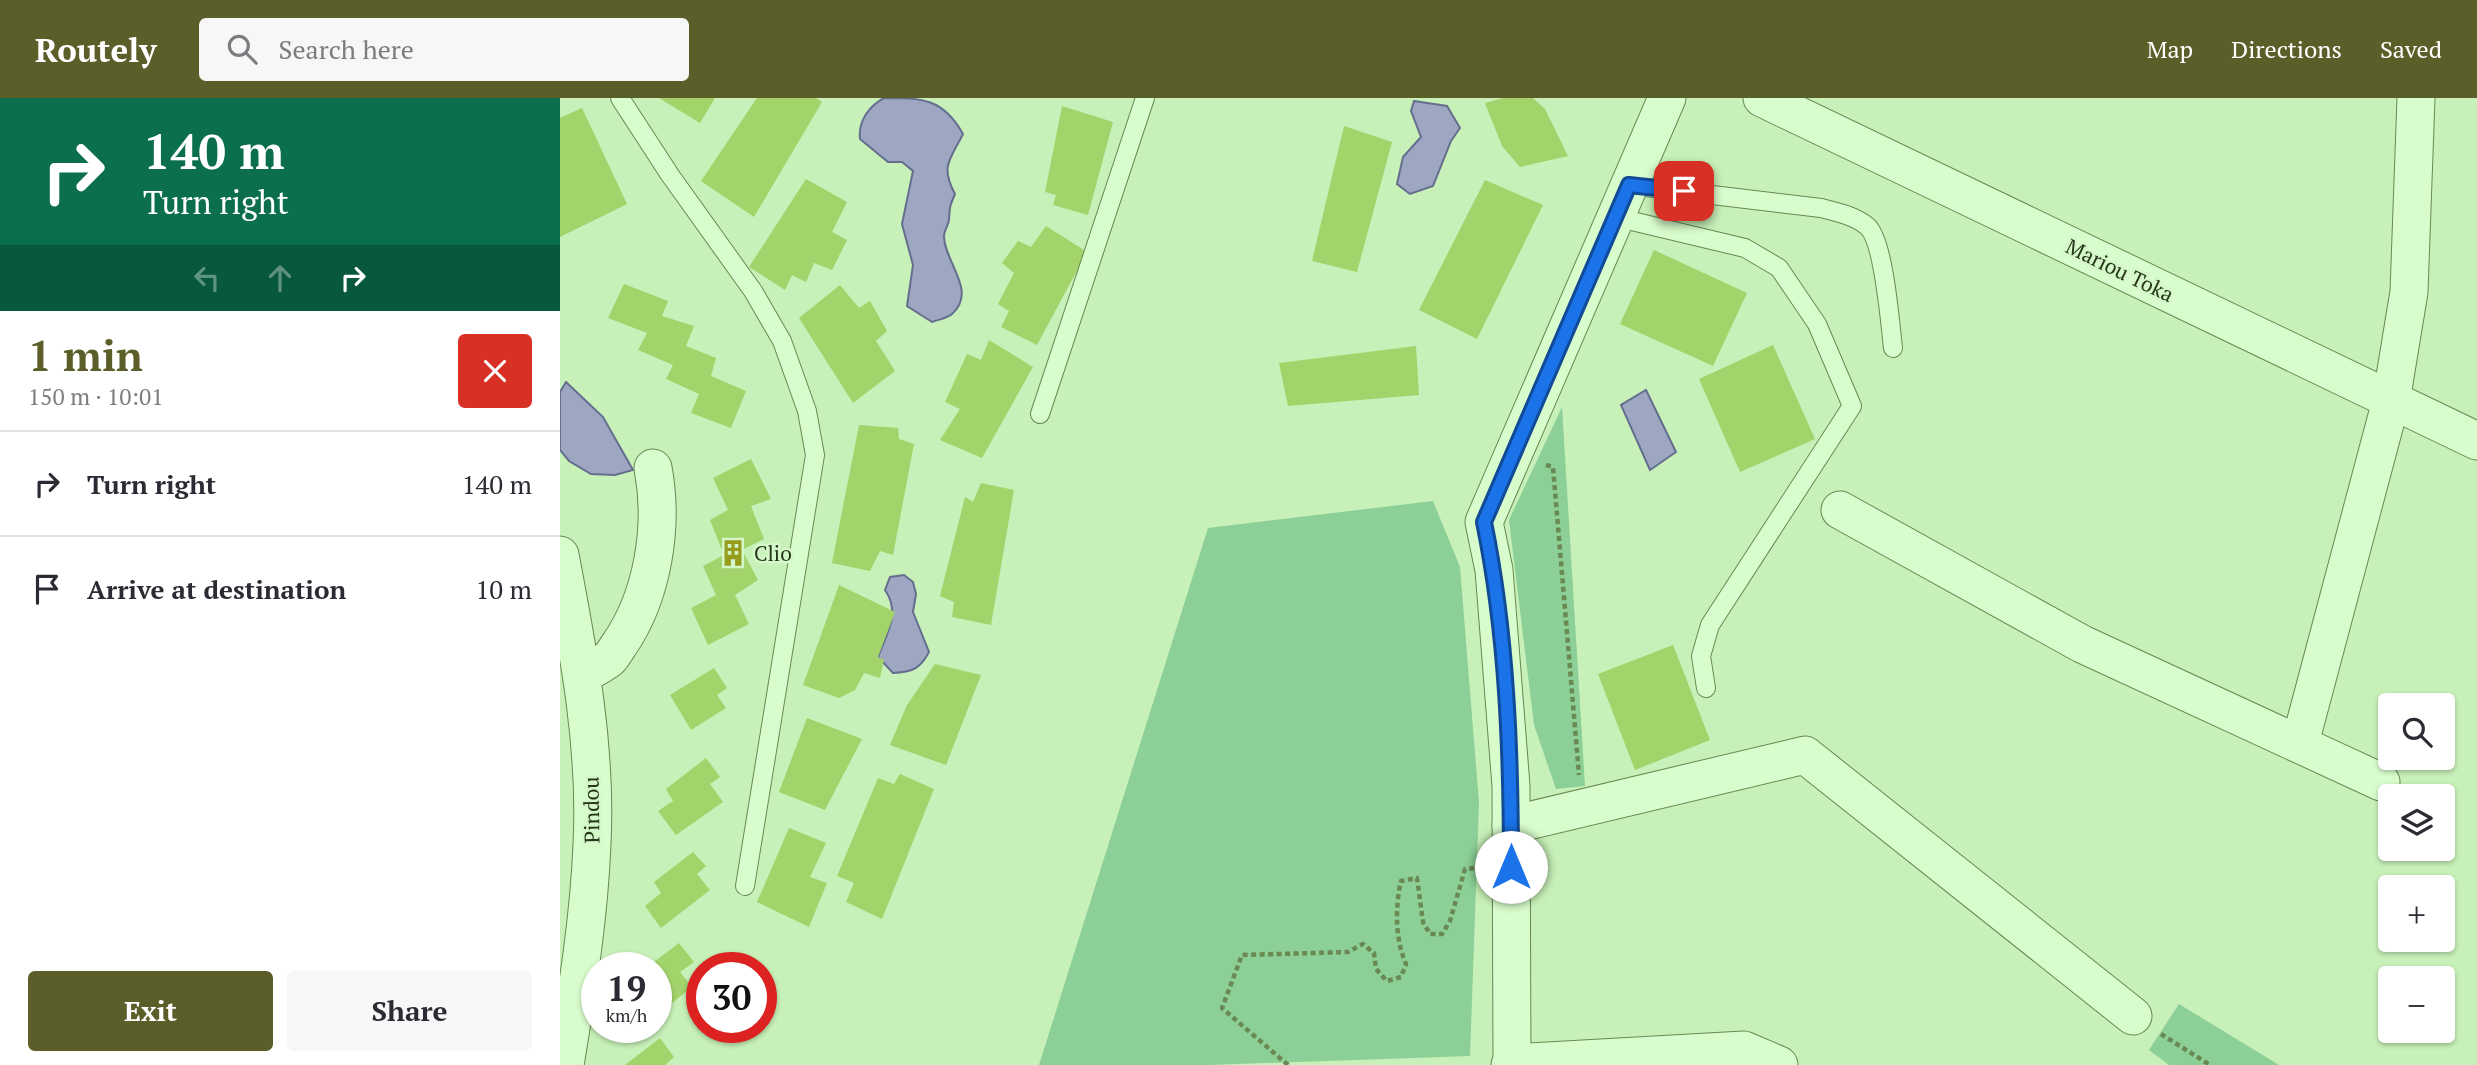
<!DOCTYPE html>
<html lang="en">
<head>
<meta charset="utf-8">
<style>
  :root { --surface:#fff; --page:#f7f7f7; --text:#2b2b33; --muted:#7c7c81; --line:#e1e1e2; --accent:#5c5e29 }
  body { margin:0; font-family:"PT Serif",serif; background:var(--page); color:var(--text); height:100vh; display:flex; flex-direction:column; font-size:26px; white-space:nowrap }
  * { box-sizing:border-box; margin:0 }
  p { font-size:23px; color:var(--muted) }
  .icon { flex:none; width:38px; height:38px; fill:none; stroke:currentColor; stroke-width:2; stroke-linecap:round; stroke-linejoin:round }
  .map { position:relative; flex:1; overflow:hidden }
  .drawer { display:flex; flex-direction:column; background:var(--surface); width:560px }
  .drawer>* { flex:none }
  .hud { background:#0b6e4f; color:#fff; overflow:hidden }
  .fabs { position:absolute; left:1818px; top:595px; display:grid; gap:14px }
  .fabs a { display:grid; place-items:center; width:77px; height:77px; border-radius:7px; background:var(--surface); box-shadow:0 2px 5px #0004; font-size:35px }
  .speed { position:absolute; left:21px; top:854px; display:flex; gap:14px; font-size:35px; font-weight:700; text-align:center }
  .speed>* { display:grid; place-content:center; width:91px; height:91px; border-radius:50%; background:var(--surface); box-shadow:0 2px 5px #0004; line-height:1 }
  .speed small { font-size:18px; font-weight:400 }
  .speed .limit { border:10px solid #d22; background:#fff; color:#111 }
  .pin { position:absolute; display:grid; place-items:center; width:60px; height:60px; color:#fff; margin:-30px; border-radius:14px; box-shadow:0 4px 10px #0006 }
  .me { position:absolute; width:77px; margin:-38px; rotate:0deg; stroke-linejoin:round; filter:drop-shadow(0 0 5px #0008) }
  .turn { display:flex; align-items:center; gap:24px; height:147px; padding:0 28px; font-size:32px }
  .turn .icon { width:91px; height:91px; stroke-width:2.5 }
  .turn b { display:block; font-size:49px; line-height:60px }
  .lanes { display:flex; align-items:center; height:66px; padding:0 28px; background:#0003; justify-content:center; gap:35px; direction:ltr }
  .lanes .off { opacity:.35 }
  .round { display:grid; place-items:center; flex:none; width:74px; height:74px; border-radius:7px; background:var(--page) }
  .overview { display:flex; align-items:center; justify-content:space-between; height:119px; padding:0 28px }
  h1 { font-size:42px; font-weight:700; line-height:52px; color:var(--accent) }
  .cta { display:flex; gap:14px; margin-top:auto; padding:14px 28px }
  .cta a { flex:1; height:80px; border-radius:7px; background:var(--accent); color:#fff; font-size:28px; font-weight:700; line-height:80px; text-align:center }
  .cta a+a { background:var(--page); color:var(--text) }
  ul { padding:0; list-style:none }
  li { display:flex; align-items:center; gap:21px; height:105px; padding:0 28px; border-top:2px solid var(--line) }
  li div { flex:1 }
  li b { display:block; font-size:26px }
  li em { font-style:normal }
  header { display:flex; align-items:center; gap:42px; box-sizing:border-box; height:98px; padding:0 35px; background:var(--accent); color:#fff }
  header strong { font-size:33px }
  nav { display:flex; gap:38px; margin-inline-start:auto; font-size:24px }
  .search { width:490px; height:63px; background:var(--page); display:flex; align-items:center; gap:18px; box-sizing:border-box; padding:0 24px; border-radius:7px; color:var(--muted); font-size:26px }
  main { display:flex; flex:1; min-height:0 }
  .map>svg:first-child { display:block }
</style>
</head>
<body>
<header>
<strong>Routely</strong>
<div class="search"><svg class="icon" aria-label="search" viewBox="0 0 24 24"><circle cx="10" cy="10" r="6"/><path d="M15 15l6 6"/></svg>Search here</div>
<nav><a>Map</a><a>Directions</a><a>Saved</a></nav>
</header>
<main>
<section class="drawer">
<div class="hud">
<div class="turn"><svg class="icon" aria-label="right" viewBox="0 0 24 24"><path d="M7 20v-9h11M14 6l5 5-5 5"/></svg><div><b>140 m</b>Turn right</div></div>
<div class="lanes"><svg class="icon off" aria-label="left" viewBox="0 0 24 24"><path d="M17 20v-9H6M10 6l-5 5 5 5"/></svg><svg class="icon off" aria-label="ahead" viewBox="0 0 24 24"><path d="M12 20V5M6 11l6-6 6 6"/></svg><svg class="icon" aria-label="right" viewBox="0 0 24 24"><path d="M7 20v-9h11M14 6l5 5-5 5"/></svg></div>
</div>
<div class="overview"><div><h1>1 min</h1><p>150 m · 10:01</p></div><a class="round" style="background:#d93025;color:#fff"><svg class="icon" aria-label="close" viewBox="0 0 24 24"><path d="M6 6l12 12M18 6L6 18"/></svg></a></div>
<ul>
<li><svg class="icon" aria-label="right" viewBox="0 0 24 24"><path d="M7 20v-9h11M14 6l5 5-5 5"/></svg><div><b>Turn right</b></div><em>140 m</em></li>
<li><svg class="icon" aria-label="arrive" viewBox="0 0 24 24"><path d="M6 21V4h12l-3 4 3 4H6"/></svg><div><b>Arrive at destination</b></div><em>10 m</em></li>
</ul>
<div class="cta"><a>Exit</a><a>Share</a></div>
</section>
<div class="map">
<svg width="1917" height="967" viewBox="0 0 1917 967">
  <rect width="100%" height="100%" fill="#c7f1b8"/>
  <g fill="#8ccf97">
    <path d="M1002,309L1025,688L996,691L974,627L949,422Z"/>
    <path d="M873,403L900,469L919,705L910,958L650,967H479L648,430Z"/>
    <path d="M1619,906L1719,967H1609L1589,952Z"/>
  </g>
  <g fill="#9ea7c1" stroke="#656e8e" stroke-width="2">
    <path d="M324,0C362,0 383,0 403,36C390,62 380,68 395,96C389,110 390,108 389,122C388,128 384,133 384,138C384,164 418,193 392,216C388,220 377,222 372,224L347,208L353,167L342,126L353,73L342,64H328L300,41C298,23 309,8 324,0Z"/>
    <path d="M854,3L887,8L900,30L891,43L873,88L850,96L837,86L843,59L861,39L851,13Z"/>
    <path d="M6,284L43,319L73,372L55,377L31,376L9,363L0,352V294Z"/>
    <path d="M1086,292L1116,354L1090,372L1061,307Z"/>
    <path d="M344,477L353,484L356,496L353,514L369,554C360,571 352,574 333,575L318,559C327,535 341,515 325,492L330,479Z"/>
  </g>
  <g fill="#a3d36b">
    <path d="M99,0H155L140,25Z"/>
    <path d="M197,0H256L262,4L194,119L141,83Z"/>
    <path d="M943,0H973L985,11L1008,58L960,69L942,48L925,5Z"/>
    <path d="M502,8L553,24L528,117L493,107L496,97L485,94Z"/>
    <path d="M22,10L67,106L0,139V20Z"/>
    <path d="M784,28L832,44L797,174L752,163Z"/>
    <path d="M246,81L287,104L272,134L287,142L272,172L254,165L246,184L232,177L225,192L189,169Z"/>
    <path d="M925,82L983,107L917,241L859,212Z"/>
    <path d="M486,128L527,154L477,247L441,229L449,213L438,206L454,175L442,165L458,143L471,149Z"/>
    <path d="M1094,152L1187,195L1153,268L1060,226Z"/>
    <path d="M64,186L108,203L102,218L134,228L126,248L156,260L151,278L186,293L171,330L131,315L139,296L106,281L113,267L78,252L87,235L48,220Z"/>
    <path d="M280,187L299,210L310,203L327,233L316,243L335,273L293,305L239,220Z"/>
    <path d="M429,242L473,269L422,360L380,342L400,311L385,304L407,256L421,262Z"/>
    <path d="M1213,247L1255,341L1180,374L1139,281Z"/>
    <path d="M856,248L859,297L728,308L719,265Z"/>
    <path d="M299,327L338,330L339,341L354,346L333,457L320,453L310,473L272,465Z"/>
    <path d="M191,361L211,401L191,408L204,441L182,452L198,482L175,497L189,526L148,547L131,510L156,497L143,468L164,457L150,422L168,412L153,380Z"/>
    <path d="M421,385L454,392L431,527L392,519L394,504L380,498L405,399L413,404Z"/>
    <path d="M279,487L335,514L318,559L324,562L320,580L304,575L295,592L279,600L243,587Z"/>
    <path d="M1113,547L1150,642L1075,672L1038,576Z"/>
    <path d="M375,566L421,577L386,667L330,647L347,607Z"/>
    <path d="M154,570L167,590L157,597L166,610L131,632L110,597Z"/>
    <path d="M247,620L302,641L265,712L219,694Z"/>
    <path d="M146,660L160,679L150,686L163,704L116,737L98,713L113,703L106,691Z"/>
    <path d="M340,676L374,691L322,821L286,804L294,785L277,778L318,680L334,686Z"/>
    <path d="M229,730L266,745L250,779L267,785L249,829L197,804Z"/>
    <path d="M133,754L146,768L137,776L150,792L101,830L85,808L101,795L94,784Z"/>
    <path d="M119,845L134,864L120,874L132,889L96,918V870H86Z"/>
    <path d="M100,940L114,959L105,967H65Z"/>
  </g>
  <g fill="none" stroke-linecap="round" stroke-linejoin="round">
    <defs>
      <g id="lane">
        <path d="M60,0L110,77L193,193L222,243L247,313L255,357L185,788"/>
        <path d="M1069,87L1261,110C1277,114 1295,118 1307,128C1324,142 1330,225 1333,250"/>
        <path d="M1055,119L1185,150L1219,170L1257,226L1292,308L1150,527L1141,558L1146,590"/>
        <path d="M480,316L585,0"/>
      </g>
      <g id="street">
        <path d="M1202,0L1917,343"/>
        <path d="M1280,412L1522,546L1821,684"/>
        <path d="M0,457C18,552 37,648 32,746C29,821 17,893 5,967"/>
        <path d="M22,577C30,572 42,567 50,560C53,557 56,551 59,547C93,498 104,428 93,370"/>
        <path d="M1740,645L1831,303L1849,194L1856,0"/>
        <path d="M951,727L1245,657L1573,918"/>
        <path d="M952,965L951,688L934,472L924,424L1107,0"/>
        <path d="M950,967L952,965L1184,952L1219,967"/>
      </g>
    </defs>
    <use href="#lane" stroke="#698852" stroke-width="20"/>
    <use href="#street" stroke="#698852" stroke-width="39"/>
    <g stroke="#698852" stroke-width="4.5" stroke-dasharray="5 3.5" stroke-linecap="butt">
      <path d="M986,367L993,369L1019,677"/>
      <path d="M1601,936L1650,967"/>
      <path d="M728,967L662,910L682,857L788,854L803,846L814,855L816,871L827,883L841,879L846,866C835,841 835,810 841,783L857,780L863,824L870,836H882L890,823L905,771L919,770"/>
    </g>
    <use href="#lane" stroke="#d8fccc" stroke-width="18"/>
    <use href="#street" stroke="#d8fccc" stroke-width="37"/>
  </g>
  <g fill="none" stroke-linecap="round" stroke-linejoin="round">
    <defs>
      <path id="route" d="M951,769C951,654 947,536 924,424L1069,87L1124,93"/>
    </defs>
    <use href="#route" stroke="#114b97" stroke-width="18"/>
    <use href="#route" stroke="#1a73e8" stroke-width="12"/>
  </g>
  <defs>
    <symbol id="building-bare" viewBox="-9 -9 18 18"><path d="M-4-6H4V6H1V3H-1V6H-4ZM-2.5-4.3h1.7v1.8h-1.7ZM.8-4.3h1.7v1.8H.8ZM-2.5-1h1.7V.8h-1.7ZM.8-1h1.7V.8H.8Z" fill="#989c1d" stroke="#d4f8c9" stroke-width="2.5" paint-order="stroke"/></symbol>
  </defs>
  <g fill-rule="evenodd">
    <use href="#building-bare" x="154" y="436" width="38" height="38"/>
  </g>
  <g text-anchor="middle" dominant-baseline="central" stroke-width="5" stroke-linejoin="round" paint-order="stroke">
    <g font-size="21" fill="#273619" stroke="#d4f8c9">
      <text transform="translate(1560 172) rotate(26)">Mariou Toka</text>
      <text transform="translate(31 712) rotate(-91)">Pindou</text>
    </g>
    <g font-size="21" fill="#273619" stroke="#d4f8c9" text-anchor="start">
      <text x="194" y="455">Clio</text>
    </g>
  </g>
</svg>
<div class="fabs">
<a><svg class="icon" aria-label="search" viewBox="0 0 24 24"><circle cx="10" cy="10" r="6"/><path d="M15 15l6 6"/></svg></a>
<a><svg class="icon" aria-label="layers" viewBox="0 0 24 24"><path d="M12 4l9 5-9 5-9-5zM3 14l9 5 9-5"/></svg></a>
<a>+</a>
<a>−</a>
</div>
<div class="speed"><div>19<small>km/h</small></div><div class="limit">30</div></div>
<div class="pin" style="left:1124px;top:93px;background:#d93025"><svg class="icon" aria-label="arrive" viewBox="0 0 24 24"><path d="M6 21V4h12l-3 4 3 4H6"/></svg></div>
<svg class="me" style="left:951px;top:769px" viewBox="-20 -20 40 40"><circle r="19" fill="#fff"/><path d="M0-13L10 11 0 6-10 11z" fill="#1a73e8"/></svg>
</div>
</main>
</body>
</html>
